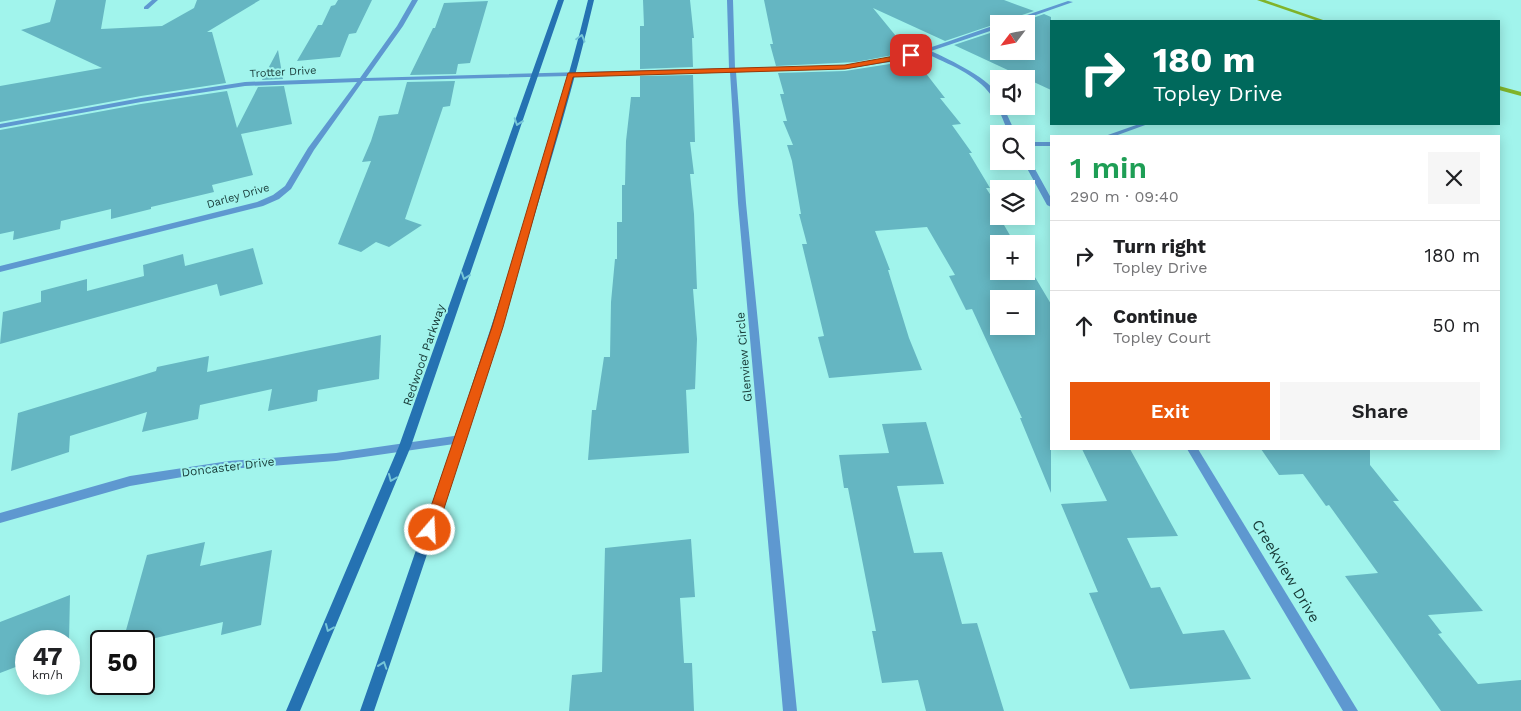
<!DOCTYPE html>
<html lang="en">
<head>
<meta charset="utf-8">
<style>
  :root { --surface:#fff; --page:#f6f6f6; --text:#202124; --muted:#757577; --line:#e0e0e0; --accent:#ea580c }
  body { margin:0; font-family:"Work Sans",sans-serif; background:var(--page); color:var(--text); height:100vh; display:flex; flex-direction:column; font-size:19px; white-space:nowrap }
  * { box-sizing:border-box; margin:0 }
  p { font-size:16px; color:var(--muted) }
  .icon { flex:none; width:28px; height:28px; fill:none; stroke:currentColor; stroke-width:2; stroke-linecap:round; stroke-linejoin:round }
  .map { position:relative; flex:1; overflow:hidden }
  .details { position:absolute; left:1050px; top:135px; width:450px; height:315px; display:flex; flex-direction:column; background:var(--surface); border-radius:0px; box-shadow:0 2px 12px #0003 }
  .details>* { flex:none }
  .hud { position:absolute; left:1050px; top:20px; width:450px; height:105px; border-radius:0px; box-shadow:0 2px 12px #0003; background:#00695c; color:#fff; overflow:hidden }
  .needle { width:32px; rotate:238deg }
  .tools { position:absolute; left:990px; top:15px; display:grid; gap:10px }
  .tools a { display:grid; place-items:center; width:45px; height:45px; border-radius:0px; background:var(--surface); box-shadow:0 2px 12px #0003; font-size:25px }
  .speed { position:absolute; left:15px; top:630px; display:flex; gap:10px; font-size:25px; font-weight:700; text-align:center }
  .speed>* { display:grid; place-content:center; width:65px; height:65px; border-radius:50%; background:var(--surface); box-shadow:0 2px 12px #0003; line-height:1 }
  .speed small { font-size:12px; font-weight:400 }
  .speed .limit { border:2px solid #111; border-radius:8px; background:#fff; color:#111 }
  .pin { position:absolute; display:grid; place-items:center; width:42px; height:42px; color:#fff; margin:-21px; border-radius:10px; box-shadow:0 2px 8px #0006 }
  .me { position:absolute; width:55px; margin:-28px; rotate:19deg; stroke-linejoin:round; filter:drop-shadow(0 0 4px #0008) }
  .turn { display:flex; align-items:center; gap:18px; height:105px; padding:0 20px; font-size:22px }
  .turn .icon { width:65px; height:65px; stroke-width:2.5 }
  .turn b { display:block; font-size:35px; line-height:42px }
  .round { display:grid; place-items:center; flex:none; width:52px; height:52px; border-radius:0px; background:var(--page) }
  .head { display:flex; align-items:center; justify-content:space-between; height:85px; padding:0 20px }
  h1 { font-size:30px; font-weight:600; line-height:38px; color:#1e9e55 }
  .primary-button { display:flex; gap:10px; margin-top:auto; padding:10px 20px }
  .primary-button a { flex:1; height:58px; border-radius:0px; background:var(--accent); color:#fff; font-size:20px; font-weight:600; line-height:58px; text-align:center }
  .primary-button a+a { background:var(--page); color:var(--text) }
  ul { padding:0; list-style:none }
  li { display:flex; align-items:center; gap:15px; height:70px; padding:0 20px; border-top:1px solid var(--line) }
  li div { flex:1 }
  li b { display:block; font-size:19px }
  li em { font-style:normal }
  .map>svg:first-child { display:block }
</style>
</head>
<body>
<div class="map">
<svg width="1521" height="711" viewBox="0 0 1521 711">
  <rect width="100%" height="100%" fill="#a1f4ec"/>
  <g fill="none" stroke-linecap="round" stroke-linejoin="round">
    <g fill="#81b42a" fill-rule="evenodd">
      <path d="M1257,0H1265L1326,21H1318Z"/>
      <path d="M1499,86L1521,92V96L1499,90Z"/>
    </g>
  </g>
  <g fill="#65b6c2" fill-rule="evenodd">
    <path d="M56,0H106L101,29L162,26L194,8L197,0H260L207,32H212L226,83L141,96L0,122V86L102,68L21,30L50,22Z"/>
    <path d="M338,0H372L356,33L349,34L340,57L297,61L318,25H322L331,6L335,5Z"/>
    <path d="M643,0H690L694,38H692L693,67L640,69V26H644Z"/>
    <path d="M764,0H1004L1034,11L945,41L873,8L909,52L856,62L776,66L770,44H773Z"/>
    <path d="M488,1L470,63L458,64L456,74L410,75L433,28H435L444,3Z"/>
    <path d="M1044,14L1051,17V90L954,45L999,30V51H1026V24H1016Z"/>
    <path d="M278,50L283,79L262,80Z"/>
    <path d="M914,58L945,98H940L961,124L952,125L972,153H969L990,188H986L999,208V216H1004L1009,224L1004,225L1015,244H999V271H1026V262L1051,304V493L1020,418H1022L972,309L966,310L949,276L955,275L927,227L875,231L890,270H888L909,338L922,370L829,378L818,337L824,336L802,244H807L799,214H801L792,161L787,145H793L783,121H787L780,94H784L778,73L845,71L896,63ZM999,299H1026V326H999Z"/>
    <path d="M693,75L695,142H690L694,174H690L694,214L697,289H693L697,339L695,389L686,390L689,453L588,460L592,410H596L604,357H610L611,302L615,259H617V222H622V185H625L626,141L631,97H640V76Z"/>
    <path d="M455,81L450,106L443,107L405,219L422,225L389,247L376,242L361,252L338,244L371,161L362,162L371,141L379,116L398,114L407,82Z"/>
    <path d="M284,86L292,124L241,134L253,175L212,185L214,192L151,207V209L111,219V209L61,221L60,229L13,240L14,231L0,234V130L141,104L227,91L237,128L258,87Z"/>
    <path d="M253,248L263,284L220,296L217,284L0,344L3,312L41,302V291L87,279V291L144,276L143,265L183,254L185,266Z"/>
    <path d="M381,335L379,379L318,390L317,401L268,411L272,389L200,405L198,419L142,432L147,412L70,436L69,452L11,471L18,413L156,371L157,367L209,356L207,372Z"/>
    <path d="M926,422L944,484L897,486L914,553L942,552L962,624L977,623L1004,711H926L918,680L882,683L872,631H876L848,488H844L839,455L889,453L882,424Z"/>
    <path d="M1082,449H1130L1178,536L1127,538L1151,588L1160,587L1183,634L1224,630L1251,679L1130,689L1089,593L1098,592L1061,504L1107,501Z"/>
    <path d="M1261,449H1370V465L1399,501H1393L1483,611L1428,615L1442,633L1438,634L1478,684L1521,680V711H1441L1345,576L1378,573L1329,505L1326,506L1303,474L1279,475Z"/>
    <path d="M691,539L695,597L680,598L684,663H692L694,711H569L572,675L602,672L605,548Z"/>
    <path d="M205,542L200,566L272,550L261,625L221,635L223,622L143,641H123L147,555Z"/>
    <path d="M70,595L69,641H26V663L0,673V622Z"/>
  </g>
  <g fill="none" stroke-linecap="round" stroke-linejoin="round">
    <g fill="#5e98d0" fill-rule="evenodd">
      <path d="M152,0H158L148,9H144V7Z"/>
      <path d="M412,0H418L403,26L366,78L729,68L727,0H733L735,68C789,67 844,69 896,57C931,49 964,35 999,24V28L931,51C948,59 994,80 999,98C999,101 999,104 999,106H1003L1016,134H1009C1003,121 999,107 991,95C976,74 948,64 925,53L896,61L845,69L736,72L746,203L797,711H783L738,203L730,72L363,81L314,150L291,189L279,199L263,206L0,272V266L257,202L273,195L285,186L308,148L357,82L245,86L141,102L0,128V124L141,98L245,82L360,78L397,26Z"/>
      <path d="M1068,1L1073,2L1010,24H1001Z"/>
      <path d="M1139,124H1148L1115,136H1105Z"/>
      <rect x="1026" y="142" width="25" height="4"/>
      <path d="M1026,158L1030,160L1051,198V207L1047,205L1023,161H1026Z"/>
      <path d="M461,435L465,436L467,439L465,442L461,443L336,461L229,469L130,486L0,523V513L130,476L229,461L336,453Z"/>
      <path d="M1187,449H1198L1358,711H1343Z"/>
    </g>
    <g fill="#2572b2" fill-rule="evenodd">
      <path d="M558,0H564L411,446L300,711H286L399,446Z"/>
      <path d="M588,0H594C575,82 550,163 526,244C479,401 427,556 374,711H360C414,557 468,402 517,246C542,165 568,83 588,0Z"/>
    </g>
  </g>
  <defs><path id="oneway-chevron" d="M-2-3.5L2.5 0L-2 3.5" fill="none" stroke-width="1.6" stroke-linecap="round" stroke-linejoin="round" transform="scale(1.25)"/></defs>
  <g stroke="#76c6d8">
    <use href="#oneway-chevron" transform="translate(581 38) rotate(-74)"/>
    <use href="#oneway-chevron" transform="translate(518 122) rotate(109)"/>
    <use href="#oneway-chevron" transform="translate(465 276) rotate(109)"/>
    <use href="#oneway-chevron" transform="translate(392 478) rotate(113)"/>
    <use href="#oneway-chevron" transform="translate(329 628) rotate(113)"/>
    <use href="#oneway-chevron" transform="translate(383 665) rotate(-71)"/>
  </g>
  <path fill="#ea580c" stroke="#983908" d="M911,53L914,54V57L845,69L573,77L503,327L437,530L435,534L430,535L425,534L423,530L492,327L568,73L845,65Z"/>
  <g text-anchor="middle" dominant-baseline="central" stroke-width="4" stroke-linejoin="round" paint-order="stroke">
    <g font-size="11" fill="#163936" stroke="#a1f4ec">
      <text transform="translate(283 72) rotate(-3)">Trotter Drive</text>
      <text transform="translate(238 196) rotate(-16)">Darley Drive</text>
    </g>
    <g font-size="12" fill="#163936" stroke="#a1f4ec">
      <text transform="translate(424 355) rotate(-71)">Redwood Parkway</text>
      <text transform="translate(744 357) rotate(-95)">Glenview Circle</text>
      <text transform="translate(228 467) rotate(-7)">Doncaster Drive</text>
    </g>
    <g font-size="15" fill="#163936" stroke="#a1f4ec">
      <text transform="translate(1286 571) rotate(59)">Creekview Drive</text>
    </g>
  </g>
</svg>
<div class="tools">
<a><svg class="needle" viewBox="-14 -14 28 28"><path d="M0-13l5 13h-10z" fill="#e53935"/><path d="M0 13l5-13h-10z" fill="#757577"/></svg></a>
<a><svg class="icon" aria-label="sound" viewBox="0 0 24 24"><path d="M4 9h4l5-4v14l-5-4H4zM17 9q2 3 0 6"/></svg></a>
<a><svg class="icon" aria-label="search" viewBox="0 0 24 24"><circle cx="10" cy="10" r="6"/><path d="M15 15l6 6"/></svg></a>
<a><svg class="icon" aria-label="layers" viewBox="0 0 24 24"><path d="M12 4l9 5-9 5-9-5zM3 14l9 5 9-5"/></svg></a>
<a>+</a>
<a>−</a>
</div>
<div class="speed"><div>47<small>km/h</small></div><div class="limit">50</div></div>
<div class="pin" style="left:911px;top:55px;background:#d93025"><svg class="icon" aria-label="arrive" viewBox="0 0 24 24"><path d="M6 21V4h12l-3 4 3 4H6"/></svg></div>
<svg class="me" style="left:430px;top:530px" viewBox="-20 -20 40 40"><circle r="17" fill="#ea580c" stroke="#fff" stroke-width="3"/><path d="M0-11L8 9 0 5-8 9z" fill="#fff"/></svg>
<div class="hud">
<div class="turn"><svg class="icon" aria-label="right" viewBox="0 0 24 24"><path d="M7 20v-9h11M14 6l5 5-5 5"/></svg><div><b>180 m</b>Topley Drive</div></div>
</div>
<section class="details">
<div class="head"><div><h1>1 min</h1><p>290 m · 09:40</p></div><a class="round"><svg class="icon" aria-label="close" viewBox="0 0 24 24"><path d="M6 6l12 12M18 6L6 18"/></svg></a></div>
<ul>
<li><svg class="icon" aria-label="right" viewBox="0 0 24 24"><path d="M7 20v-9h11M14 6l5 5-5 5"/></svg><div><b>Turn right</b><p>Topley Drive</p></div><em>180 m</em></li>
<li><svg class="icon" aria-label="ahead" viewBox="0 0 24 24"><path d="M12 20V5M6 11l6-6 6 6"/></svg><div><b>Continue</b><p>Topley Court</p></div><em>50 m</em></li>
</ul>
<div class="primary-button"><a>Exit</a><a>Share</a></div>
</section>
</div>
</body>
</html>
